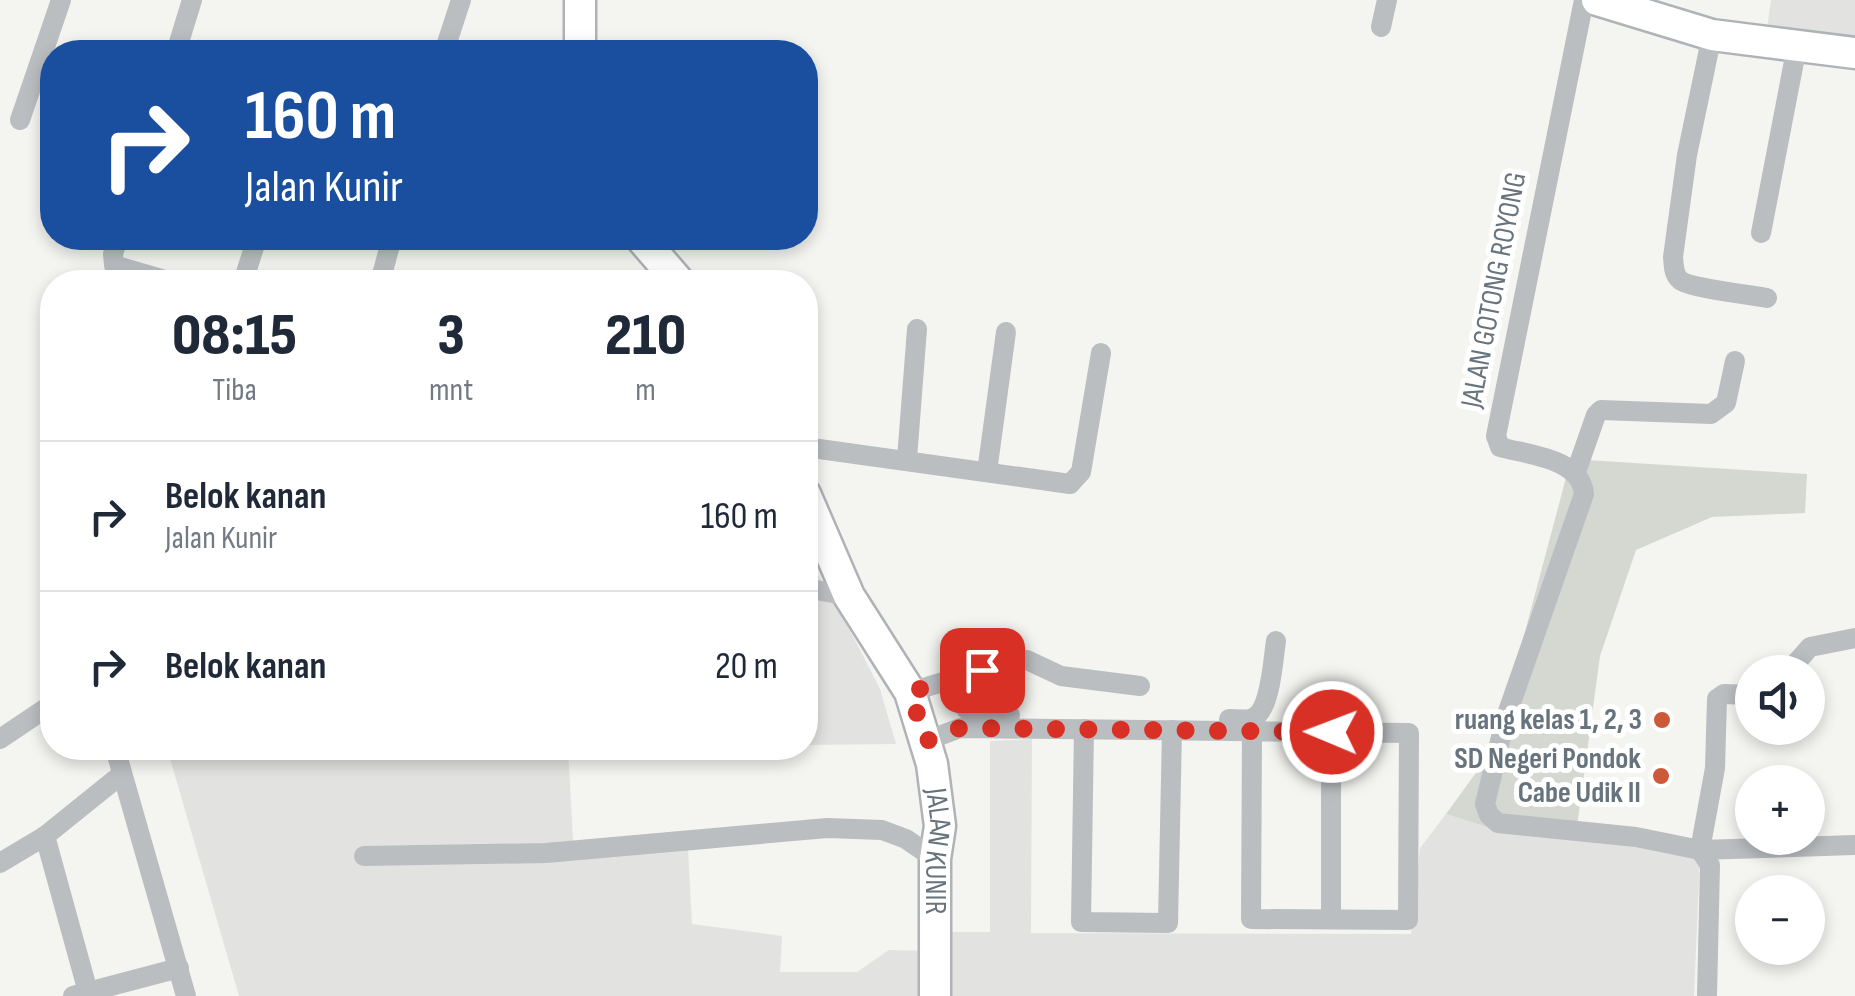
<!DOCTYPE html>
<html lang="id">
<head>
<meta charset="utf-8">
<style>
  :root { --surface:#fff; --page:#f2f2f3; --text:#1f2937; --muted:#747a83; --line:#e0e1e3 }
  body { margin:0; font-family:"Sofia Sans Condensed",sans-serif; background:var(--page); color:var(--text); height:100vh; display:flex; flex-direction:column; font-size:38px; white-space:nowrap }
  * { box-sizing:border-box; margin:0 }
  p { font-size:32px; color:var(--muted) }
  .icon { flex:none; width:55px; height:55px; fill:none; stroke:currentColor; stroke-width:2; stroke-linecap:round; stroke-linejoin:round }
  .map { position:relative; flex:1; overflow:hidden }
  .drawer { position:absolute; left:40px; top:270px; width:778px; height:490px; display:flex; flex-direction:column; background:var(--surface); border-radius:40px; box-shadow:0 5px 15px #0003 }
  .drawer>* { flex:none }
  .hud { position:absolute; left:40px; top:40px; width:778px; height:210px; border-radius:40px; box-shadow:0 5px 15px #0003; background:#1a4fa0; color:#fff; overflow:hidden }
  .fabs { position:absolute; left:1735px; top:655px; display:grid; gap:20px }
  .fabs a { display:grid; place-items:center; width:90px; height:90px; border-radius:50%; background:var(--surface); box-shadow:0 5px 15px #0003; font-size:50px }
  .pin { position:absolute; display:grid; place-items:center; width:85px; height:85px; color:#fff; margin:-42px; border-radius:20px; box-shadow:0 5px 15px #0006 }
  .me { position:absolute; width:110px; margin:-55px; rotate:271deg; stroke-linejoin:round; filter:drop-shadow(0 0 8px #0008) }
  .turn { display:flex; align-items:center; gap:35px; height:210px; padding:0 40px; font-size:45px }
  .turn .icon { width:130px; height:130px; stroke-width:2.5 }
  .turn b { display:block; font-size:70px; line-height:85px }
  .eta { display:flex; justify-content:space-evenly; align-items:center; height:170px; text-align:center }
  .eta b { font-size:60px; font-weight:800; line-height:70px }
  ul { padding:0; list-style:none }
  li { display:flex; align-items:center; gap:30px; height:150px; padding:0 40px; border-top:2px solid var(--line) }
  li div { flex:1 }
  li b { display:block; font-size:38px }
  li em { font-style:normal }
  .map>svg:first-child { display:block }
</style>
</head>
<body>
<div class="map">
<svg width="1855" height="996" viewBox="0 0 1855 996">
  <rect width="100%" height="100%" fill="#f4f4f1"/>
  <g fill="#e2e3e1">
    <path d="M1771,0H1855V64L1764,51Z"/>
    <path d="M805,572L817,573L856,642L880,689L896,744L805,745Z"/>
    <path d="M1032,739L1031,933L1411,934L1420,848L1446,814L1499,831L1631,837L1700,857L1694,996H239L167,748H568L574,858L688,849L692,924L782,936L780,972H857L889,950L932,951V932H990V741Z"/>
  </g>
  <path fill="#d4d8d1" d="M1571,459L1807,474L1805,513L1712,517L1636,550L1600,656L1576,834L1499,831L1446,814L1494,748Z"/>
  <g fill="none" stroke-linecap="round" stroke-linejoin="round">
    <defs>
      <g id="secondary">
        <path d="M1597,0L1712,35L1855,53"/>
        <path d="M580,52V0"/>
        <path d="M641,238L679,282"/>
        <path id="s1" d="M805,494L849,596L910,692L932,764L940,826L935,859V996"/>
      </g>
    </defs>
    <use href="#secondary" stroke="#afb3b7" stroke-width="35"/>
    <g stroke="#babec0" stroke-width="20">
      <path d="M1584,0L1496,436L1500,447C1528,455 1581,458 1584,494L1505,720L1485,804L1489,815L1498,823L1636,837L1700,850L1710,865L1707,996"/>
      <path d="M1381,27L1387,0"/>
      <path d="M1712,35L1687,155L1673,257C1674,265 1673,274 1680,280C1689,288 1751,295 1767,298"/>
      <path d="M176,52L192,0"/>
      <path d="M444,52L461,0"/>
      <path d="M20,120L61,0"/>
      <path d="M1761,233L1797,46"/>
      <path d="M118,238L113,254L114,265L172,282"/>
      <path d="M243,282L257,238"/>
      <path d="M380,282L392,238"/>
      <path d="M805,447L1070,484L1081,472L1101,353"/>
      <path d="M907,459L917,329"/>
      <path d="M987,472L1006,332"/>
      <path d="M1576,472L1596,415L1601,410L1711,414L1726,403L1735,361"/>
      <path d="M805,588L849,596"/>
      <path d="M1788,672L1810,647L1855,638"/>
      <path d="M952,679L966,709L976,714L1010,715"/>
      <path d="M910,692L1012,661L1027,660L1061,676L1140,686"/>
      <path d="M1752,695L1724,694L1717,699L1715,768L1700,850L1855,845"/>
      <path d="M1229,719C1236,719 1247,721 1253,718C1271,710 1273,659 1276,641"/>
      <path d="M1084,729L1081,922L1168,923L1172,730"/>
      <path d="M0,739L52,704"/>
      <path d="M926,741L960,728L1409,733L1408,920L1251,919L1252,731"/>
      <path d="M115,748L186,996"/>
      <path d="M45,836L88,992"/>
      <path d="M364,856L546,853L827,828L882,830L906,839L935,859"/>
      <path d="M0,863L45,836L122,774"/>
      <path d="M1331,919V732"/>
      <path d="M73,996L179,968"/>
    </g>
    <use href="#secondary" stroke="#fff" stroke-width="30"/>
  </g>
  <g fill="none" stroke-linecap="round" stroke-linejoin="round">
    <path stroke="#d93025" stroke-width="18" stroke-dasharray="0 32.4" d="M982,670L910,692L926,741L960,728L1332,732"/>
  </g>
  <g fill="#cc5939" stroke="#fff" stroke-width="4">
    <circle cx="1662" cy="720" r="10"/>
    <circle cx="1661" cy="776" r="10"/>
  </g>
  <g text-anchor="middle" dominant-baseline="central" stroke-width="10" stroke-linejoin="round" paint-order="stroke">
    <g font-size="30" fill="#67747e" stroke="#fff">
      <text transform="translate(1494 290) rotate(-79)">JALAN GOTONG ROYONG</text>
      <text stroke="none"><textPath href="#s1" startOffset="388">JALAN KUNIR</textPath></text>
    </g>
    <g font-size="30" font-weight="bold" fill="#67747e" stroke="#fff" text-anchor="end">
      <text x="1642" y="720">ruang kelas 1, 2, 3</text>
      <text x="1641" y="759">SD Negeri Pondok<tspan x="1641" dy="34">Cabe Udik II</tspan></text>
    </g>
  </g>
</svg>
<div class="fabs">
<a><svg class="icon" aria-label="sound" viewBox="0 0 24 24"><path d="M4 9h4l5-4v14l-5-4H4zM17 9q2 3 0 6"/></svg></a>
<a>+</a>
<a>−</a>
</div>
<div class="pin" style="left:982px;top:670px;background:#d93025"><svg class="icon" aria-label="arrive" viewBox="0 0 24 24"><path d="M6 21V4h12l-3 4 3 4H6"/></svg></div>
<svg class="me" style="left:1332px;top:732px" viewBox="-20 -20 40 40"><circle r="17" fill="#d93025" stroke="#fff" stroke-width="3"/><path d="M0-11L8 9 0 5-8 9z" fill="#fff"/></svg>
<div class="hud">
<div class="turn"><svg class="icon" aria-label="right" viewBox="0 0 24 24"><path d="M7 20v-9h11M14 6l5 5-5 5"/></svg><div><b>160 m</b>Jalan Kunir</div></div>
</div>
<section class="drawer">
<div class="eta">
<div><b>08:15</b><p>Tiba</p></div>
<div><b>3</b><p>mnt</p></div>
<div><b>210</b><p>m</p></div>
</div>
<ul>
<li><svg class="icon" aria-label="right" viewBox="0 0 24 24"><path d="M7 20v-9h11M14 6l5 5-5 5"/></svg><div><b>Belok kanan</b><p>Jalan Kunir</p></div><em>160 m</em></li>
<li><svg class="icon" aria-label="right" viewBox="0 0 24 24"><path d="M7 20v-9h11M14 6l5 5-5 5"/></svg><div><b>Belok kanan</b></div><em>20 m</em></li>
</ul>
</section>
</div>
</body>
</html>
